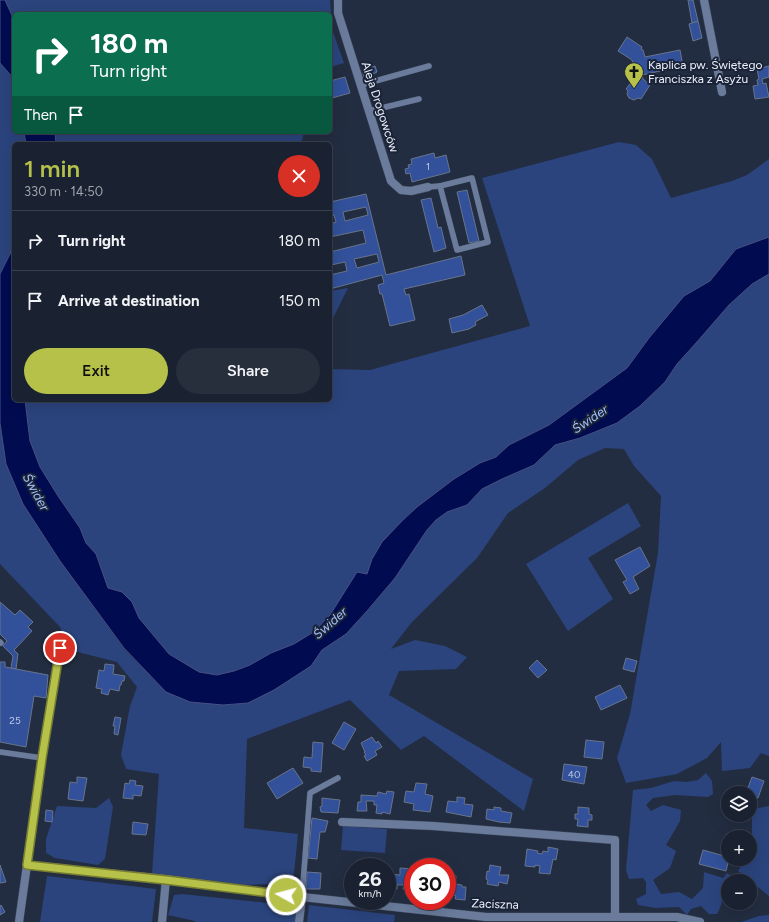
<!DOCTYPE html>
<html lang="en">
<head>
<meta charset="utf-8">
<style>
  :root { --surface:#1a2231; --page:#272f3d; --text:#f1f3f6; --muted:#9fa4ab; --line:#383f4d; --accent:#b6c149 }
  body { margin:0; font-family:Figtree,sans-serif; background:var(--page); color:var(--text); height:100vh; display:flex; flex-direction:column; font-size:15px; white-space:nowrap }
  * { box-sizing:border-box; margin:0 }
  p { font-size:13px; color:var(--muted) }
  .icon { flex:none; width:22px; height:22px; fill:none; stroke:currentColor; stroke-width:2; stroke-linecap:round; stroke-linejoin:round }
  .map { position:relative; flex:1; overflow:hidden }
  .drawer { position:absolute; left:12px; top:142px; width:320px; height:260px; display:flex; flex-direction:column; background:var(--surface); border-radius:6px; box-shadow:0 4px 16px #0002,0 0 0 1px var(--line) }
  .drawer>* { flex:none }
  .guide { position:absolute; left:12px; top:12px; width:320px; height:122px; border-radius:6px; box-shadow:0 4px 16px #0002,0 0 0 1px var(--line); background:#0b6e4f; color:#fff; overflow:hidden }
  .controls { position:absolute; left:721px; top:786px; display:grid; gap:8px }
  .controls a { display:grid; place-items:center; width:36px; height:36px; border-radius:50%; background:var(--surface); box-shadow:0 4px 16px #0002,0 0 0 1px var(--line); font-size:20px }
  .speed { position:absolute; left:344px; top:858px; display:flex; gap:8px; font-size:20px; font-weight:700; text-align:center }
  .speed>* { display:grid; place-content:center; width:52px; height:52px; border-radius:50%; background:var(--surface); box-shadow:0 4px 16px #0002,0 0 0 1px var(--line); line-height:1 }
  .speed small { font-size:10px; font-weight:400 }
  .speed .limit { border:6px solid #d22; background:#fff; color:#111 }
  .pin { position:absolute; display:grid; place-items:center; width:34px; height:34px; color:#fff; margin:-17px; border:2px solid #fff; border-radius:50%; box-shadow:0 1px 4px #0007 }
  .me { position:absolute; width:44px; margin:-22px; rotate:277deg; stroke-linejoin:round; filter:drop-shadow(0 0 3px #0008) }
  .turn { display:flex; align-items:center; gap:14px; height:84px; padding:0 12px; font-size:18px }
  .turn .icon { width:52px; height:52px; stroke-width:2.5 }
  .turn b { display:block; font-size:28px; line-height:34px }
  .then { display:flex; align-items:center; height:38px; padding:0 12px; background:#0003; gap:8px; font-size:15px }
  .round { display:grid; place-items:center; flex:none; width:42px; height:42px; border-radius:21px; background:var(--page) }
  .head { display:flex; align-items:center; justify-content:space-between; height:68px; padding:0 12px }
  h1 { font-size:24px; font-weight:600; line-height:30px; color:var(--accent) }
  .button { display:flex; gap:8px; margin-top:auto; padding:8px 12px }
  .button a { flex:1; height:46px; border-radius:24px; background:var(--accent); color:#111; font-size:16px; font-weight:600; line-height:46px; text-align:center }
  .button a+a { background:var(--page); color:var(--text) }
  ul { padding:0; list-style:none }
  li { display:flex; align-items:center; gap:12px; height:60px; padding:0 12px; border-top:1px solid var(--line) }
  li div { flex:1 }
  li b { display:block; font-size:15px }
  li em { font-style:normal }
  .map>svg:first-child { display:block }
</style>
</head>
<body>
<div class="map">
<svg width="769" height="922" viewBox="0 0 769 922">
  <rect width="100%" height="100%" fill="#232d41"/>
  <g fill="#2b447d">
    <path d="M5,0H330L332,29L344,63L330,67V14H14V20Z"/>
    <path d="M0,63L14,79V132H24L26,144H14V246L0,274Z"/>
    <path d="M55,132H304L301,144H56Z"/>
    <path d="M619,142L636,145L652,159L671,198L732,181L747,175L769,159V237L736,249L710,281L684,296L649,338L627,368L549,425L509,445L496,457L480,463L454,479L417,507L402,521L372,559L367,574L343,595L330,615L315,631L294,644L271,653L250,665L234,671L216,675L199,672L169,654L139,618L132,602L122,592L108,588L96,554L86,543L80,528L58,496L40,467L30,441L25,400H330V369L370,370L530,326L482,178Z"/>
    <path d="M769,274V756L761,753L750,768L722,771L721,742L707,758L677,774L626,783L617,758L630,714L658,553L661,496L634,466L624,449L605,448L578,460L545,488L508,513L477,558L412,622L391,649L415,640L445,646L467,657L456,669L399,671L389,695L533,779L524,811L424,736L401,750L350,700L247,739L244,828L298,834L293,883L244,885L152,874L159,774L126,769L121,755L130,706L137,687L117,662L66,649L60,627L0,564V423L6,464L23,504L60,561L124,649L166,692L311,666L322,650L346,634L367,611L395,578L427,530L436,520L447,512L467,505L482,489L502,479L534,465L555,445L580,438L617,423L640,406L665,382L677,364L696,343L729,305L752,284Z"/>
    <path d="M348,288L330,324V291Z"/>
    <path d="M628,503L641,526L588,558L613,599L568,631L526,564Z"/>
    <path d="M706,773L712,781L713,794L708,797L675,795L653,798L646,805L651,811L663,805L681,810L680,821L666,845L676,851L670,868L653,880L661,894L679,892L692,899L703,888L704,872L723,878L727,873L733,877C722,887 725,901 717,914H709L701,906L691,909L687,915L679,907L656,908L638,905L636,899L646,894V882L643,878L629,879L626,870L633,790L651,788L674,781L686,782L698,780Z"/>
    <path d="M109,798L113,807L105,859L98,865L55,858L46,853V839L57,806L96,808Z"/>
    <path d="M769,806V896L738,871L746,859H750V853L752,850V809Z"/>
    <path d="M343,826L387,829L385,853L341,850Z"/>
    <path d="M47,876L156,889L152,922H40Z"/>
    <path d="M182,894L296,906L295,922H195V921L168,915L174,895Z"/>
    <path d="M309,905L395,915L394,922H307Z"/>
    <path d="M769,915V922H741L759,916Z"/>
  </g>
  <g fill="#010b50" stroke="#485084">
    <path d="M0,0H5L14,20V79L0,63Z"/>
    <path d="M24,132H55L56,144H26Z"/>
    <path d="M769,237V274L752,284L729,305L696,343L677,364L665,382L640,406L617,423L580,438L555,445L534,465L502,479L482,489L467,505L447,512L436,520L427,530L395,578L367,611L346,634L322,650L311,666L274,690L248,703L223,705L190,702L166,692L124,648L60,561L23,504L6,464L0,423V274L14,246V400H25L30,441L40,467L58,496L80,528L86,543L96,554L108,588L122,592L132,602L139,618L169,654L199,672L217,675L234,671L250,665L271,653L294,644L315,631L330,615L357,572L367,574L372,559L382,542L402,521L417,507L454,479L480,463L496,457L509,445L549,425L627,368L649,338L684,296L710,281L736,249Z"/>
  </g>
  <g fill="#32519a" stroke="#68748b" fill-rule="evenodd">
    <path d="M688,0H693L698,21L692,23Z"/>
    <path d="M698,21L702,38L693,41L689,24Z"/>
    <path d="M627,37L642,47L641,49L643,50L645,57L680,50L683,66L642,75L643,79L650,85L641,99L638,98L634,100L629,98L627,94L628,91L626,89L636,76L632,60L618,51Z"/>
    <path d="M375,66L377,72L373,74V75L364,77L362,70Z"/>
    <path d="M769,66V77L762,79L763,84L766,83L769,97L755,99L753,86L758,85L757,80L759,79L757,69Z"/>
    <path d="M345,77L350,93L332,98L330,92V81Z"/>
    <path d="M434,153L435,158L446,155L450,172L412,182L410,173L406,174L405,169L409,168L408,165L412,164L411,159Z"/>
    <path d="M467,190L479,241L469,243L457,192Z"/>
    <path d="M366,194L386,275L461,256L465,275L404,289L406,295L409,294L415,320L390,326L382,294H380L378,285L384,283L382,275L330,289V275L347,271L345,262L331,265L330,252L366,243L363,230L330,237V224L336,222L334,215L330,216V202ZM366,207L368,215L345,221L343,212ZM377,254L379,262L357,268L354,259Z"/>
    <path d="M431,198L438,228L441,227L446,248L434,252L421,200Z"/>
    <path d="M482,305L488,315L475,322L476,325L469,329L452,333L449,319L463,315Z"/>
    <path d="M640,547L650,566L633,577L639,589L630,594L623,582L627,580L615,560Z"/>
    <path d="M0,602L15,615L20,610L33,622L28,627L32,631L14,650L18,654L16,669L11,668L13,656L3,646L7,641L0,634Z"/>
    <path d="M626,658L637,661L634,672L623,669Z"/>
    <path d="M537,660L547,670L538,678L529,668Z"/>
    <path d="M0,662H5V667L48,675L46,698L34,696L26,747L0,742Z"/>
    <path d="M105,664L114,665L113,674L125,676L124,681H122L121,685H120L119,691L110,689L108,695L101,693L102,689L96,688L99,670L104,671Z"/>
    <path d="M620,685L627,698L601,710L595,697Z"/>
    <path d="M115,717L121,718L118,735L114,734L115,726H113Z"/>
    <path d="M344,722L356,729L344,750L332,743Z"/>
    <path d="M372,737L376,743L378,741L382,747L375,751L377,755L367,761L364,756L366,755L364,752H365L361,743Z"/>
    <path d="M586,740L604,742L602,759L584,757Z"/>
    <path d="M313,742L323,743L321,772L311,771V768L303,767L304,757L312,758Z"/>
    <path d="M564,764L587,767L584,784L562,780Z"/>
    <path d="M293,768L303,783L277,799L267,783Z"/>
    <path d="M77,777L87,778L83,801L68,799L70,782L77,783Z"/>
    <path d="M752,777L764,781L758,798L750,795V793H746Z"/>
    <path d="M130,780L136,781L135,785L143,786L141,796L133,795V799L123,798L125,783L129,784Z"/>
    <path d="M416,783L427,784L425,794L433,796L430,812L413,810L414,804L404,802L406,791L414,792Z"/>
    <path d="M387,791L394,792L390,814L382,812V814L376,813L377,805H374V801H366L367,811H357L358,802H361V795L377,796L378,792L386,794Z"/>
    <path d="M457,797L465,798L464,804L473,805L471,817L446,812L448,801L457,802Z"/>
    <path d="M322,798L340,800L338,813L321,812L320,807L322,806Z"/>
    <path d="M494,807L501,808V811L512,813L510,823L499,822L486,819L487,809L494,810Z"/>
    <path d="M578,807L589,808V814L592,815V820H588V827L577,826L578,819H575V814H578Z"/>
    <path d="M46,810L53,811L52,822L45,821Z"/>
    <path d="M312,818L328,821L325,832H320L317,859L308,858Z"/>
    <path d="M133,822L148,824L146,835L132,834Z"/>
    <path d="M548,847L558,849L556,860L553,859L550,874L539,873L540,866L535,865V867L525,866L527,849L538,851L537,853L542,854L543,851L548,852Z"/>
    <path d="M703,850L728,857L729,859L726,871L699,864Z"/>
    <path d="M0,865L6,882L0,883Z"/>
    <path d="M490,865L501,867L499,875H509L507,884L499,882L498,886L487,884L488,880L486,879L487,871L489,872Z"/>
    <path d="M400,868L413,869V889L412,890L403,889L404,885H397V889L388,888L390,874L400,875Z"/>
    <path d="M352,871H353V883H350Z"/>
    <path d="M307,872L321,873L320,889H306Z"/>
    <path d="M447,876H456L455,884L462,885V887H466L465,900L455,899L456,896L452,895V898L447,897Z"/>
    <path d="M728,894V903H740V906L726,903Z"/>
    <path d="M1,905L5,912L0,915V906Z"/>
  </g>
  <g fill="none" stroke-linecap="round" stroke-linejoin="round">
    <defs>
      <g id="lane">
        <path d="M361,85L429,66"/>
        <path d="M369,111L419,99"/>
        <path d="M472,178L488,242L457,250L440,186Z"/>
        <path d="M428,187L440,186"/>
        <path d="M0,642L1,643"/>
        <path d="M0,752L42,758"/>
        <path d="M27,865L42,758L60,648"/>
        <path d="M302,897L310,793L338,778"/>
      </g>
      <g id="street">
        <path d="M338,0V13L391,181L401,190L411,191L428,187"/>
        <path d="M704,0L722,92"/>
        <path d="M342,822L433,826L615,840V916"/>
        <path d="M19,922L27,865L166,879L302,897L486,917H677L700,922"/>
        <path d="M162,922L166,879"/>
        <path d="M299,922L302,897"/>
      </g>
    </defs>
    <use href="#lane" stroke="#3f495b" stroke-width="6"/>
    <use href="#street" stroke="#3f495b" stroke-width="9"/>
    <use href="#lane" stroke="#6a7b9c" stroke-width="5.5"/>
    <use href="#street" stroke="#6a7b9c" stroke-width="8"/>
  </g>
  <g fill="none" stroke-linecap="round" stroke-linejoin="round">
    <defs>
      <path id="route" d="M60,648L42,758L27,865L166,880L286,895"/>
    </defs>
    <use href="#route" stroke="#767d2f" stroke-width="10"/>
    <use href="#route" stroke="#b6c149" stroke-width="7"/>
  </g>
  <defs>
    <symbol id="church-pin" viewBox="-11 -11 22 30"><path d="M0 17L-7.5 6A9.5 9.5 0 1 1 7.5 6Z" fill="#b6c149" stroke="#1a2337"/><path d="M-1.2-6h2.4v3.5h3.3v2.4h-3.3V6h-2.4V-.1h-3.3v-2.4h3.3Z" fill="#111"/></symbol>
  </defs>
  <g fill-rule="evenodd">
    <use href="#church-pin" x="623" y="61" width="22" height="30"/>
  </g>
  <g text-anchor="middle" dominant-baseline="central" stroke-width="4" stroke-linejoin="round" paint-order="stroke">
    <g font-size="10" fill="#becae4">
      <text x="428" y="166">1</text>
      <text x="15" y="720">25</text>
      <text x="574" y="774">40</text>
    </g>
    <g font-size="12" fill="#ecf2fc" stroke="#1a2337" text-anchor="start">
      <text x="648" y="65">Kaplica pw. Świętego<tspan x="648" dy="14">Franciszka z Asyżu</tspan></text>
    </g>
    <g font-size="12" fill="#ecf2fc" stroke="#1a2337">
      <text transform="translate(380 107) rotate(72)">Aleja Drogowców</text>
      <text transform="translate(495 904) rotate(2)">Zaciszna</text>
    </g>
    <g font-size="13" font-style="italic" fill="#a3c0fc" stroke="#1a2337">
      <text transform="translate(590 419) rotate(-34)">Świder</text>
      <text transform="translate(36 492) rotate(61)">Świder</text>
      <text transform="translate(330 623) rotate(-41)">Świder</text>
    </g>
  </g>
</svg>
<div class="controls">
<a><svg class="icon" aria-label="layers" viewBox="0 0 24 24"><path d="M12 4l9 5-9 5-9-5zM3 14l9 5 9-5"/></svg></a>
<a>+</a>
<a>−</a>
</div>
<div class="speed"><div>26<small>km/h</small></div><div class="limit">30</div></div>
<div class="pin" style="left:60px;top:648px;background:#d93025"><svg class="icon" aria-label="arrive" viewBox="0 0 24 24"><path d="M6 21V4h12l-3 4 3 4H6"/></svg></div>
<svg class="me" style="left:286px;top:895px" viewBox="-20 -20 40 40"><circle r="17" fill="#b6c149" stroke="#fff" stroke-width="3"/><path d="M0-11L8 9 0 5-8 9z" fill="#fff"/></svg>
<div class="guide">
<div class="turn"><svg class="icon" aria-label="right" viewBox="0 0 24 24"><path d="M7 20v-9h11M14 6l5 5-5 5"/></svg><div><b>180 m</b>Turn right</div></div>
<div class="then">Then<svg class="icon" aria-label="arrive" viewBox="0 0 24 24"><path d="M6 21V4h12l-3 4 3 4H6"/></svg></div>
</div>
<section class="drawer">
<div class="head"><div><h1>1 min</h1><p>330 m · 14:50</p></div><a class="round" style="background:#d93025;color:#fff"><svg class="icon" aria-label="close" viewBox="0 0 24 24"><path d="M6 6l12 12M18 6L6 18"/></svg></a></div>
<ul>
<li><svg class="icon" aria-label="right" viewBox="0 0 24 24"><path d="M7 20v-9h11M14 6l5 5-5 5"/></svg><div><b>Turn right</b></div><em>180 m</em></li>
<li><svg class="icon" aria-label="arrive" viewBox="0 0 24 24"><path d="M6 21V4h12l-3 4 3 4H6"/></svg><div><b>Arrive at destination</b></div><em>150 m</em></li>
</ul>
<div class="button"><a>Exit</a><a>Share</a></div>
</section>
</div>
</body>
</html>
